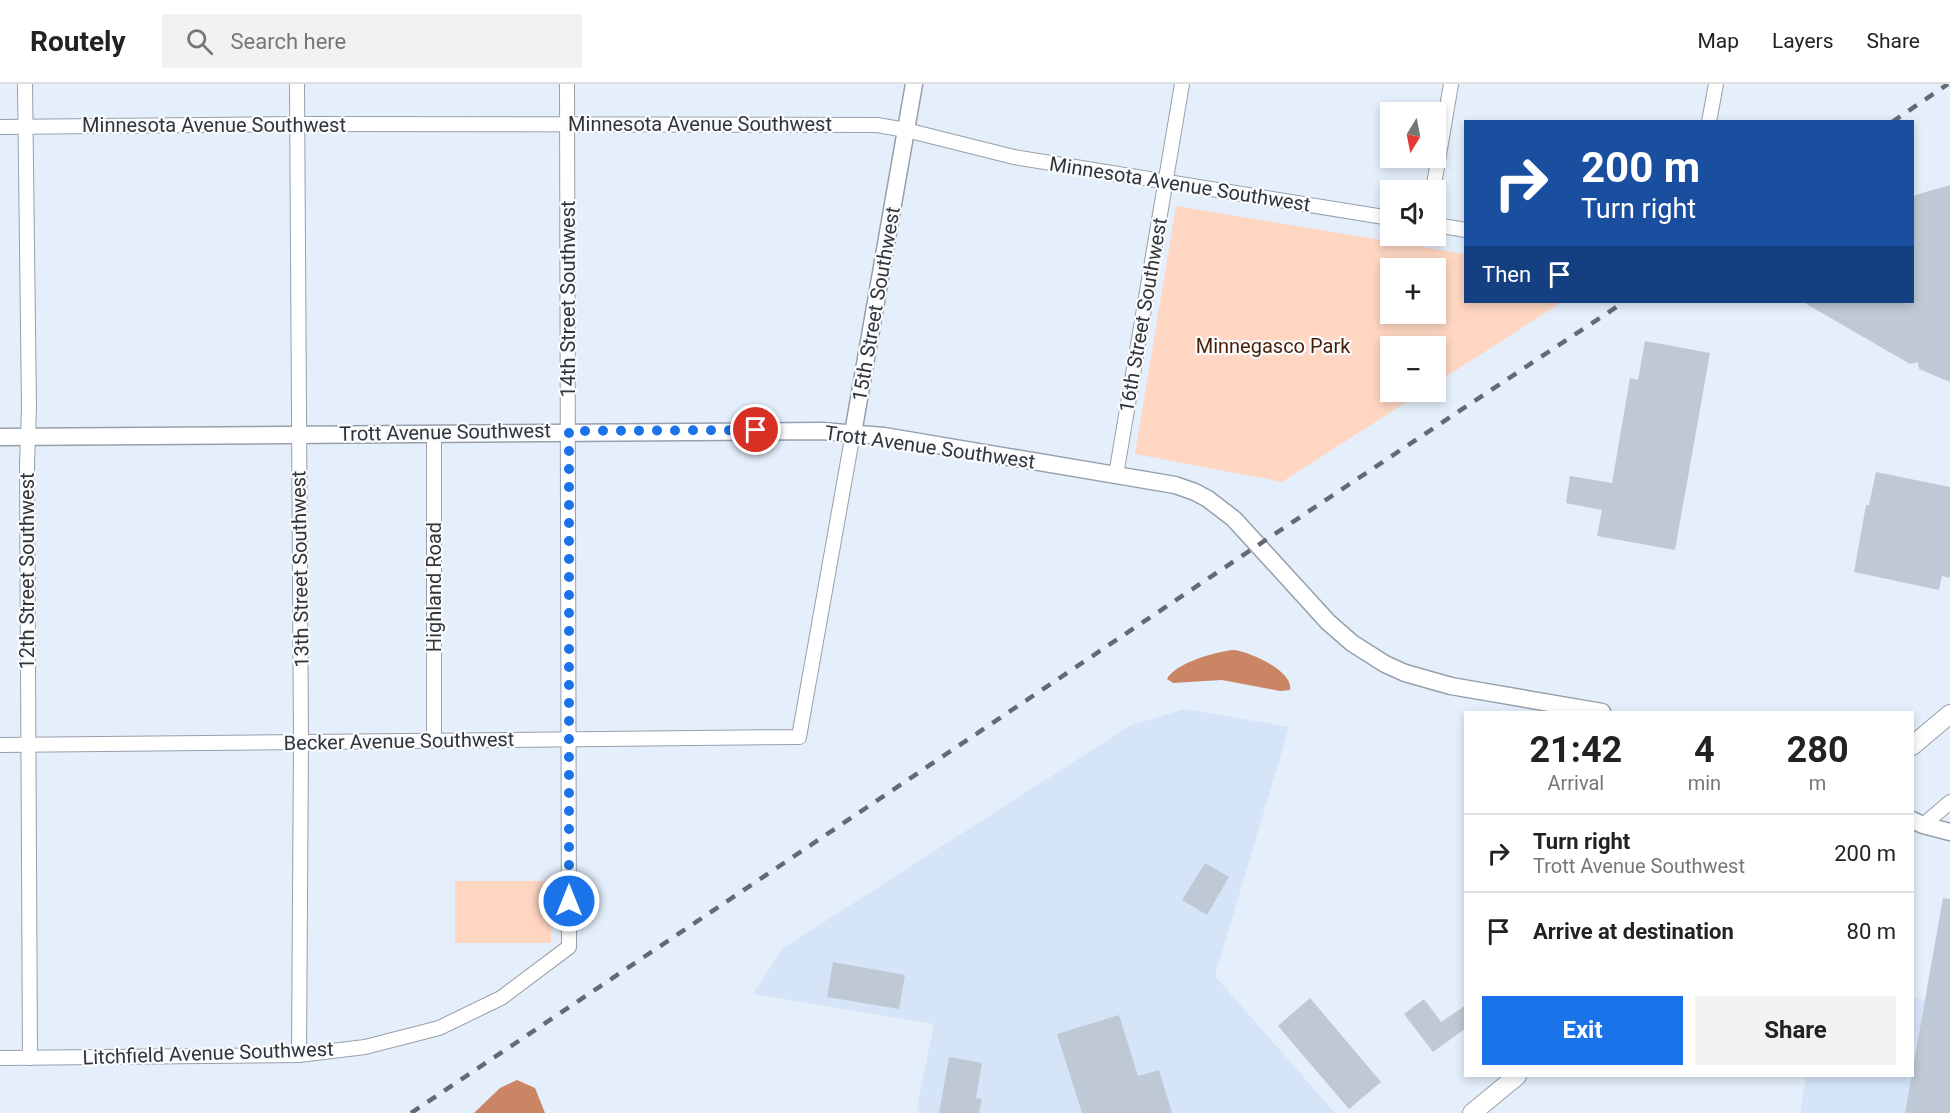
<!DOCTYPE html>
<html lang="en">
<head>
<meta charset="utf-8">
<style>
  :root { --surface:#fff; --page:#f2f2f2; --text:#222; --muted:#767676; --line:#e0e0e0; --accent:#1a73e8 }
  body { margin:0; font-family:Roboto,sans-serif; background:var(--page); color:var(--text); height:100vh; display:flex; flex-direction:column; font-size:22px; white-space:nowrap }
  * { box-sizing:border-box; margin:0 }
  p { font-size:20px; color:var(--muted) }
  .icon { flex:none; width:33px; height:33px; fill:none; stroke:currentColor; stroke-width:2; stroke-linecap:round; stroke-linejoin:round }
  .map { position:relative; flex:1; overflow:hidden }
  .sheet { position:absolute; left:1464px; top:627px; width:450px; height:366px; display:flex; flex-direction:column; background:var(--surface); border-radius:0px; box-shadow:0 3px 9px #0003 }
  .sheet>* { flex:none }
  .guide { position:absolute; left:1464px; top:36px; width:450px; height:183px; border-radius:0px; box-shadow:0 3px 9px #0003; background:#1a4fa0; color:#fff; overflow:hidden }
  .needle { width:39px; rotate:190deg }
  .tools { position:absolute; left:1380px; top:18px; display:grid; gap:12px }
  .tools a { display:grid; place-items:center; width:66px; height:66px; border-radius:0px; background:var(--surface); box-shadow:0 3px 9px #0003; font-size:30px }
  .pin { position:absolute; display:grid; place-items:center; width:51px; height:51px; color:#fff; margin:-26px; border:3px solid #fff; border-radius:50%; box-shadow:0 2px 6px #0007 }
  .me { position:absolute; width:66px; margin:-33px; rotate:0deg; stroke-linejoin:round; filter:drop-shadow(0 0 4px #0008) }
  .turn { display:flex; align-items:center; gap:21px; height:126px; padding:0 18px; font-size:27px }
  .turn .icon { width:78px; height:78px; stroke-width:2.5 }
  .turn b { display:block; font-size:42px; line-height:51px }
  .then { display:flex; align-items:center; height:57px; padding:0 18px; background:#0003; gap:12px; font-size:22px }
  .eta { display:flex; justify-content:space-evenly; align-items:center; height:102px; text-align:center }
  .eta b { font-size:36px; font-weight:700; line-height:42px }
  .primary-button { display:flex; gap:12px; margin-top:auto; padding:12px 18px }
  .primary-button a { flex:1; height:69px; border-radius:0px; background:var(--accent); color:#fff; font-size:24px; font-weight:700; line-height:69px; text-align:center }
  .primary-button a+a { background:var(--page); color:var(--text) }
  ul { padding:0; list-style:none }
  li { display:flex; align-items:center; gap:18px; height:78px; padding:0 18px; border-top:2px solid var(--line) }
  li div { flex:1 }
  li b { display:block; font-size:22px }
  li em { font-style:normal }
  header { display:flex; align-items:center; gap:36px; box-sizing:border-box; height:84px; padding:0 30px; background:var(--surface); border-bottom:2px solid var(--line) }
  header strong { font-size:28px }
  nav { display:flex; gap:33px; margin-inline-start:auto; font-size:21px }
  .search { width:420px; height:54px; background:var(--page); display:flex; align-items:center; gap:15px; box-sizing:border-box; padding:0 21px; border-radius:0px; color:var(--muted); font-size:22px }
  .map>svg:first-child { display:block }
</style>
</head>
<body>
<header>
<strong>Routely</strong>
<div class="search"><svg class="icon" aria-label="search" viewBox="0 0 24 24"><circle cx="10" cy="10" r="6"/><path d="M15 15l6 6"/></svg>Search here</div>
<nav><a>Map</a><a>Layers</a><a>Share</a></nav>
</header>
<div class="map">
<svg width="1950" height="1029" viewBox="0 0 1950 1029">
  <rect width="100%" height="100%" fill="#e4effb"/>
  <g fill="#d5e5f7">
    <path d="M1185,625L1289,643L1215,892L1335,1029H920L917,1024L934,940L753,910L782,865L1131,641Z"/>
    <path d="M1913,913L1925,916L1913,987Z"/>
    <path d="M1806,992H1912L1905,1029H1800Z"/>
  </g>
  <g fill="#fed6c2" fill-rule="evenodd">
    <path d="M1176,122L1465,170L1466,218H1562L1436,299V262H1390V308H1422L1282,398L1135,370ZM1390,184H1436V230H1390Z"/>
    <path d="M455,797H552L551,859H455Z"/>
  </g>
  <g fill="#c98564">
    <path d="M1234,566C1250,568 1294,587 1290,606L1280,607L1222,596L1173,599L1167,595C1175,579 1217,567 1234,566Z"/>
    <path d="M517,996L535,1004L545,1029H474L500,1004Z"/>
  </g>
  <g fill="#bfc9d5">
    <path d="M1950,101V298L1919,285L1918,278L1910,280L1803,218H1912V112Z"/>
    <path d="M1645,257L1710,269L1675,466L1597,452L1602,426L1566,419L1570,392L1612,399L1630,294L1638,296Z"/>
    <path d="M1876,388L1950,403V494L1942,492L1939,506L1854,488L1866,421H1869Z"/>
    <path d="M1205,779L1229,793L1207,831L1182,816Z"/>
    <path d="M1943,814L1950,815V1029H1905Z"/>
    <path d="M833,878L905,891L899,925L827,913Z"/>
    <path d="M1310,914L1381,998L1349,1025L1278,942Z"/>
    <path d="M1424,915L1441,938L1466,921V944L1433,968L1404,930Z"/>
    <path d="M1119,931L1138,992L1159,986L1172,1029H1082L1057,950Z"/>
    <path d="M949,973L982,979L976,1014L982,1015L979,1029H939Z"/>
  </g>
  <g fill="none" stroke-linecap="round" stroke-linejoin="round">
    <defs>
      <g id="minor">
        <path d="M25,0L29,324L27,380L30,974"/>
        <path d="M297,0L301,658L299,971"/>
        <path d="M1709,38L1716,0"/>
        <path d="M0,43L297,40L877,41L906,46L1014,73L1390,134"/>
        <path d="M1433,106L1451,0"/>
        <path d="M1436,141L1466,146"/>
        <path d="M1116,391L1182,0"/>
        <path d="M434,657V349"/>
        <path d="M0,661L799,653L853,349"/>
        <path d="M1923,741L1950,718"/>
        <path d="M0,974L299,971L365,963L439,944L501,914L569,863L567,0"/>
      </g>
      <g id="tertiary">
        <path d="M853,349L914,0"/>
        <path d="M0,353L821,347L884,352L1175,401L1195,408L1208,415L1234,435L1328,538L1352,559L1385,580L1405,589L1451,602L1602,628"/>
        <path d="M1912,736L1923,741L1950,748"/>
      </g>
      <g id="secondary">
        <path d="M1912,662L1950,630"/>
        <path d="M1472,1029L1517,992"/>
      </g>
    </defs>
    <use href="#minor" stroke="#96a0ac" stroke-width="16"/>
    <use href="#tertiary" stroke="#96a0ac" stroke-width="19"/>
    <use href="#secondary" stroke="#96a0ac" stroke-width="20"/>
    <use href="#minor" stroke="#fff" stroke-width="14"/>
    <use href="#tertiary" stroke="#fff" stroke-width="16"/>
    <use href="#secondary" stroke="#fff" stroke-width="18"/>
    <g stroke="#646a71" stroke-width="4.5" stroke-dasharray="10 10" stroke-linecap="butt">
      <path d="M1892,38L1948,0"/>
      <path d="M411,1029C815,759 1218,486 1624,218"/>
    </g>
  </g>
  <g fill="none" stroke-linecap="round" stroke-linejoin="round">
    <path stroke="#1a73e8" stroke-width="10" stroke-dasharray="0 18" d="M569,817V347L756,346"/>
  </g>
  <g text-anchor="middle" dominant-baseline="central" stroke-width="4.5" stroke-linejoin="round" paint-order="stroke">
    <g font-size="20" fill="#31353a" stroke="#f9fbfd">
      <text x="700" y="40">Minnesota Avenue Southwest</text>
      <text x="214" y="41">Minnesota Avenue Southwest</text>
      <text transform="translate(1180 100) rotate(9)">Minnesota Avenue Southwest</text>
      <text transform="translate(568 215) rotate(-90)">14th Street Southwest</text>
      <text transform="translate(876 220) rotate(-80)">15th Street Southwest</text>
      <text transform="translate(1143 231) rotate(-80)">16th Street Southwest</text>
      <text transform="translate(445 348) rotate(-1)">Trott Avenue Southwest</text>
      <text transform="translate(930 363) rotate(8)">Trott Avenue Southwest</text>
      <text transform="translate(300 485) rotate(-91)">13th Street Southwest</text>
      <text transform="translate(27 487) rotate(-90)">12th Street Southwest</text>
      <text transform="translate(434 503) rotate(-90)">Highland Road</text>
      <text transform="translate(399 657) rotate(-1)">Becker Avenue Southwest</text>
      <text transform="translate(208 969) rotate(-2)">Litchfield Avenue Southwest</text>
    </g>
    <g font-size="20" fill="#4a1e05" stroke="#f9fbfd">
      <text x="1273" y="262">Minnegasco Park</text>
    </g>
  </g>
</svg>
<div class="tools">
<a><svg class="needle" viewBox="-14 -14 28 28"><path d="M0-13l5 13h-10z" fill="#e53935"/><path d="M0 13l5-13h-10z" fill="#767676"/></svg></a>
<a><svg class="icon" aria-label="sound" viewBox="0 0 24 24"><path d="M4 9h4l5-4v14l-5-4H4zM17 9q2 3 0 6"/></svg></a>
<a>+</a>
<a>−</a>
</div>
<div class="pin" style="left:756px;top:346px;background:#d93025"><svg class="icon" aria-label="arrive" viewBox="0 0 24 24"><path d="M6 21V4h12l-3 4 3 4H6"/></svg></div>
<svg class="me" style="left:569px;top:817px" viewBox="-20 -20 40 40"><circle r="17" fill="#1a73e8" stroke="#fff" stroke-width="3"/><path d="M0-11L8 9 0 5-8 9z" fill="#fff"/></svg>
<div class="guide">
<div class="turn"><svg class="icon" aria-label="right" viewBox="0 0 24 24"><path d="M7 20v-9h11M14 6l5 5-5 5"/></svg><div><b>200 m</b>Turn right</div></div>
<div class="then">Then<svg class="icon" aria-label="arrive" viewBox="0 0 24 24"><path d="M6 21V4h12l-3 4 3 4H6"/></svg></div>
</div>
<section class="sheet">
<div class="eta">
<div><b>21:42</b><p>Arrival</p></div>
<div><b>4</b><p>min</p></div>
<div><b>280</b><p>m</p></div>
</div>
<ul>
<li><svg class="icon" aria-label="right" viewBox="0 0 24 24"><path d="M7 20v-9h11M14 6l5 5-5 5"/></svg><div><b>Turn right</b><p>Trott Avenue Southwest</p></div><em>200 m</em></li>
<li><svg class="icon" aria-label="arrive" viewBox="0 0 24 24"><path d="M6 21V4h12l-3 4 3 4H6"/></svg><div><b>Arrive at destination</b></div><em>80 m</em></li>
</ul>
<div class="primary-button"><a>Exit</a><a>Share</a></div>
</section>
</div>
</body>
</html>
